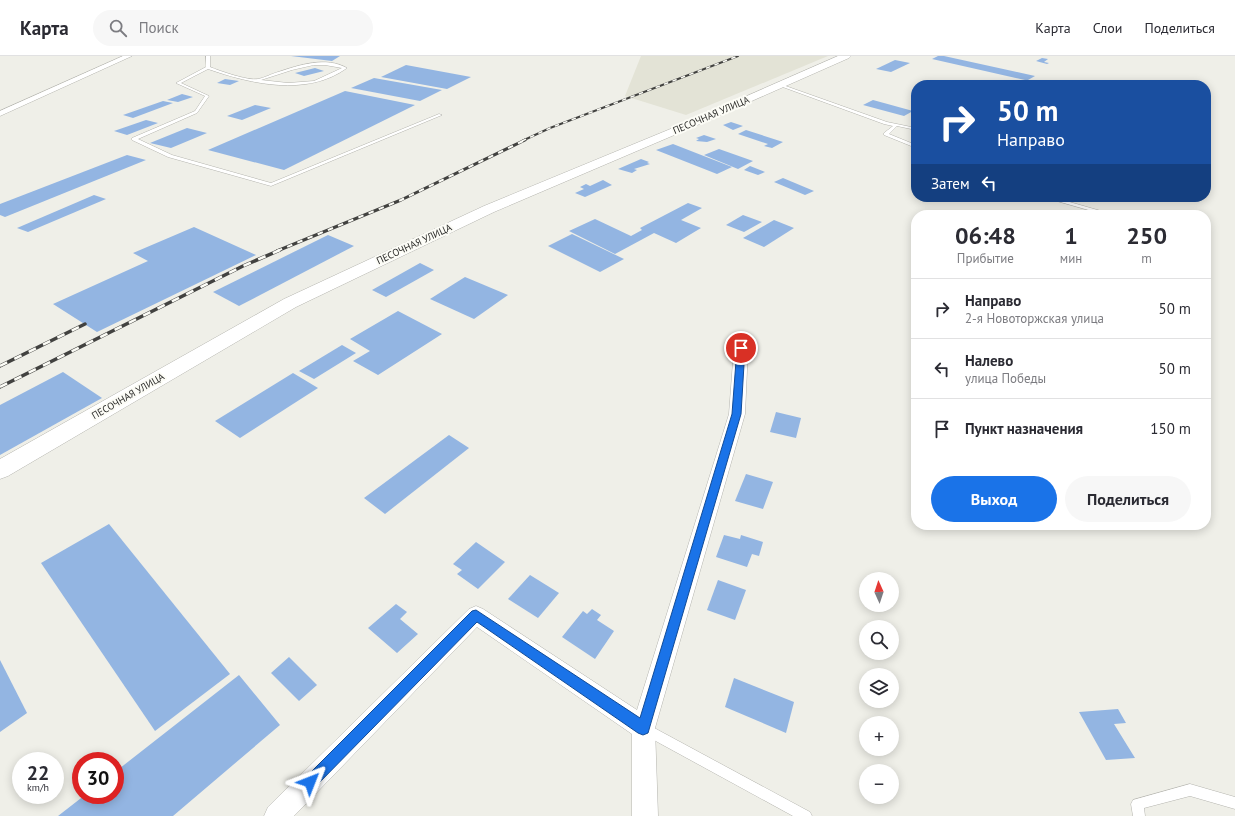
<!DOCTYPE html>
<html lang="ru">
<head>
<meta charset="utf-8">
<style>
  :root { --surface:#fff; --page:#f7f7f7; --text:#2b2b33; --muted:#7c7c81; --line:#e1e1e2; --accent:#1a73e8 }
  body { margin:0; font-family:"PT Sans",sans-serif; background:var(--page); color:var(--text); height:100vh; display:flex; flex-direction:column; font-size:15px; white-space:nowrap }
  * { box-sizing:border-box; margin:0 }
  p { font-size:13px; color:var(--muted) }
  .icon { flex:none; width:22px; height:22px; fill:none; stroke:currentColor; stroke-width:2; stroke-linecap:round; stroke-linejoin:round }
  .map { position:relative; flex:1; overflow:hidden }
  .drawer { position:absolute; left:911px; top:154px; width:300px; height:320px; display:flex; flex-direction:column; background:var(--surface); border-radius:16px; box-shadow:0 2px 10px #0003 }
  .drawer>* { flex:none }
  .guide { position:absolute; left:911px; top:24px; width:300px; height:122px; border-radius:16px; box-shadow:0 2px 10px #0003; background:#1a4fa0; color:#fff; overflow:hidden }
  .needle { width:26px; rotate:357deg }
  .buttons { position:absolute; left:859px; top:516px; display:grid; gap:8px }
  .buttons a { display:grid; place-items:center; width:40px; height:40px; border-radius:50%; background:var(--surface); box-shadow:0 2px 10px #0003; font-size:20px }
  .speed { position:absolute; left:12px; top:696px; display:flex; gap:8px; font-size:20px; font-weight:700; text-align:center }
  .speed>* { display:grid; place-content:center; width:52px; height:52px; border-radius:50%; background:var(--surface); box-shadow:0 2px 10px #0003; line-height:1 }
  .speed small { font-size:10px; font-weight:400 }
  .speed .limit { border:6px solid #d22; background:#fff; color:#111 }
  .pin { position:absolute; display:grid; place-items:center; width:34px; height:34px; color:#fff; margin:-17px; border:2px solid #fff; border-radius:50%; box-shadow:0 1px 4px #0007 }
  .me { position:absolute; width:44px; margin:-22px; rotate:45deg; stroke-linejoin:round; filter:drop-shadow(0 0 3px #0008) }
  .turn { display:flex; align-items:center; gap:14px; height:84px; padding:0 20px; font-size:18px }
  .turn .icon { width:52px; height:52px; stroke-width:2.5 }
  .turn b { display:block; font-size:28px; line-height:34px }
  .then { display:flex; align-items:center; height:38px; padding:0 20px; background:#0003; gap:8px; font-size:15px }
  .eta { display:flex; justify-content:space-evenly; align-items:center; height:68px; text-align:center }
  .eta b { font-size:24px; font-weight:700; line-height:28px }
  .button { display:flex; gap:8px; margin-top:auto; padding:8px 20px }
  .button a { flex:1; height:46px; border-radius:24px; background:var(--accent); color:#fff; font-size:16px; font-weight:700; line-height:46px; text-align:center }
  .button a+a { background:var(--page); color:var(--text) }
  ul { padding:0; list-style:none }
  li { display:flex; align-items:center; gap:12px; height:60px; padding:0 20px; border-top:1px solid var(--line) }
  li div { flex:1 }
  li b { display:block; font-size:15px }
  li em { font-style:normal }
  header { display:flex; align-items:center; gap:24px; box-sizing:border-box; height:56px; padding:0 20px; background:var(--surface); border-bottom:1px solid var(--line) }
  header strong { font-size:19px }
  nav { display:flex; gap:22px; margin-inline-start:auto; font-size:14px }
  .search { width:280px; height:36px; background:var(--page); display:flex; align-items:center; gap:10px; box-sizing:border-box; padding:0 14px; border-radius:22px; color:var(--muted); font-size:15px }
  .map>svg:first-child { display:block }
</style>
</head>
<body>
<header>
<strong>Карта</strong>
<div class="search"><svg class="icon" aria-label="search" viewBox="0 0 24 24"><circle cx="10" cy="10" r="6"/><path d="M15 15l6 6"/></svg>Поиск</div>
<nav><a>Карта</a><a>Слои</a><a>Поделиться</a></nav>
</header>
<div class="map">
<svg width="1235" height="760" viewBox="0 0 1235 760">
  <rect width="100%" height="100%" fill="#efefe8"/>
  <path fill="#e3e3d6" d="M641,0H828L686,59L625,40Z"/>
  <g fill="#93b5e2">
    <path d="M291,0H340L332,5Z"/>
    <path d="M938,0H944L1035,20L1028,24L1046,29H1029L1020,27L1025,24L932,3Z"/>
    <path d="M1042,2L1048,3L1044,6L1049,7L1047,8L1036,5Z"/>
    <path d="M895,4L910,7L891,16L876,13Z"/>
    <path d="M406,9L471,21L447,33L381,21Z"/>
    <path d="M315,12L324,15L304,20L295,17Z"/>
    <path d="M374,22L442,34L420,45L351,32Z"/>
    <path d="M225,23L239,25L230,29L217,27Z"/>
    <path d="M345,35L415,49L284,114L208,94Z"/>
    <path d="M182,38L193,41L178,46L167,44Z"/>
    <path d="M873,44L913,55L904,60L863,49Z"/>
    <path d="M163,45L173,47L133,62L123,59Z"/>
    <path d="M255,49L271,52L242,64L227,60Z"/>
    <path d="M146,64L158,67L127,79L114,75Z"/>
    <path d="M731,66L743,70L733,74L723,69Z"/>
    <path d="M187,72L207,77L171,92L150,87Z"/>
    <path d="M746,74L783,86L772,92L764,90L768,88L738,78Z"/>
    <path d="M704,79L716,83L707,86L696,85L699,83L696,82Z"/>
    <path d="M673,88L732,111L717,118L656,94Z"/>
    <path d="M719,93L753,105L738,113L704,99Z"/>
    <path d="M127,99L146,104L5,161L0,159V148Z"/>
    <path d="M641,103L649,106L647,107L650,108L634,113L637,114L632,117L618,113Z"/>
    <path d="M750,110L765,116L758,119L744,114Z"/>
    <path d="M783,122L814,135L805,139L774,126Z"/>
    <path d="M603,124L612,129L585,141L575,137L584,133L580,131L586,128L590,130Z"/>
    <path d="M94,139L106,143L28,176L17,172Z"/>
    <path d="M688,147L702,152L681,164L701,172L676,187L654,177L615,198L569,175L595,163L631,180L642,174L640,172Z"/>
    <path d="M743,159L762,166L744,176L726,169Z"/>
    <path d="M774,164L794,172L764,191L743,182Z"/>
    <path d="M194,171L256,199L97,276L53,248L148,205L133,197Z"/>
    <path d="M572,178L624,203L600,216L548,190Z"/>
    <path d="M328,179L354,190L239,250L213,236Z"/>
    <path d="M420,207L434,214L386,241L372,234Z"/>
    <path d="M465,221L508,239L474,263L430,243Z"/>
    <path d="M398,255L442,278L378,319L353,305L370,295L350,283Z"/>
    <path d="M342,289L356,297L314,323L299,315Z"/>
    <path d="M63,316L102,342L0,399V349Z"/>
    <path d="M293,317L318,332L240,382L215,365Z"/>
    <path d="M776,356L801,362L796,382L770,376Z"/>
    <path d="M449,379L469,392L385,458L364,442Z"/>
    <path d="M746,418L773,426L763,453L735,445Z"/>
    <path d="M109,468L230,618L155,675L41,507Z"/>
    <path d="M724,479L740,483L741,479L763,486L759,500L752,498L747,511L716,501Z"/>
    <path d="M476,486L505,506L478,533L457,518L462,514L453,508Z"/>
    <path d="M530,519L559,537L538,562L508,543Z"/>
    <path d="M718,524L746,534L735,564L707,554Z"/>
    <path d="M396,548L407,556L400,563L418,578L397,597L368,572Z"/>
    <path d="M592,553L601,559L597,564L614,575L595,603L562,581L583,555L587,558Z"/>
    <path d="M289,601L317,629L299,645L271,617Z"/>
    <path d="M0,604L27,657L0,676Z"/>
    <path d="M239,619L280,669L173,760H58L85,739H115V716Z"/>
    <path d="M734,622L794,646L786,677L725,651Z"/>
    <path d="M1118,653L1126,667L1114,668L1135,702L1106,704L1079,656Z"/>
  </g>
  <g fill="none" stroke-linecap="round" stroke-linejoin="round">
    <defs>
      <g id="lane">
        <path d="M206,0H210V11C220,15 248,25 258,23C264,22 271,18 278,16C299,9 326,0 347,12C307,41 251,28 208,13L181,27L209,40L197,57L138,83L172,99L271,127L439,58L442,59L271,130L168,101L132,84V82L195,55L205,40L176,27L206,11ZM314,9H325L342,12L314,25L288,27L261,24L292,14Z"/>
        <path d="M780,28L887,66L916,72V74L897,70L889,78L916,89V92L884,79V77L893,70L884,68L780,30Z"/>
        <path d="M1043,141H1052L1115,159H1106Z"/>
        <path d="M645,667L810,756L812,760H793L641,677L639,673L641,669Z"/>
        <path d="M1190,728L1235,741V753L1190,740L1144,752L1145,760H1133L1131,748L1133,744Z"/>
      </g>
      <g id="street">
        <path d="M123,0H132L0,60V55Z"/>
        <path d="M741,288L746,289L748,292L745,358L655,672L658,760H632V678L477,571L294,760H264L268,751L469,553L476,550L483,553L637,654L729,358L734,292L736,289Z"/>
      </g>
      <path id="secondary" d="M838,0H851L849,2L693,71L494,156L296,251L8,420L0,423V403L284,243L484,150L685,67Z"/>
    </defs>
    <use href="#lane" stroke="#b4b4ae" stroke-width="1"/>
    <use href="#street" stroke="#b4b4ae" stroke-width="1"/>
    <use href="#secondary" stroke="#b4b4ae" stroke-width="1"/>
    <use href="#lane" fill="#fff" fill-rule="evenodd"/>
    <use href="#street" fill="#fff" fill-rule="evenodd"/>
    <use href="#secondary" fill="#fff" fill-rule="evenodd"/>
    <defs>
      <path id="rail-far2" d="M522,85L550,72L738,0"/>
      <path id="rail-far1" d="M277,195L401,144L525,84"/>
      <g id="rail">
        <path d="M0,310L85,268"/>
        <path d="M0,331L243,210L280,194"/>
      </g>
    </defs>
    <use href="#rail-far2" stroke="#424240" stroke-width="2"/>
    <use href="#rail-far1" stroke="#424240" stroke-width="3"/>
    <use href="#rail" stroke="#424240" stroke-width="3.5"/>
    <use href="#rail-far2" stroke="#fcfcf6" stroke-width="1.5" stroke-dasharray="4.5" stroke-linecap="butt"/>
    <use href="#rail-far1" stroke="#fcfcf6" stroke-width="2" stroke-dasharray="5.5" stroke-linecap="butt"/>
    <use href="#rail" stroke="#fcfcf6" stroke-width="2.5" stroke-dasharray="8" stroke-linecap="butt"/>
  </g>
  <path fill="#1a73e8" stroke="#114b97" d="M741,290L745,292L741,358L648,677L643,679L638,677L477,566L315,731L310,733L305,731L303,726L305,722L472,555L476,554L640,662L732,358L737,292Z"/>
  <g text-anchor="middle" dominant-baseline="central" stroke-width="4" stroke-linejoin="round" paint-order="stroke">
    <g font-size="10" fill="#2c2c2a" stroke="#fcfcf6">
      <text transform="translate(711 59) rotate(-23)">ПЕСОЧНАЯ УЛИЦА</text>
      <text transform="translate(414 188) rotate(-25)">ПЕСОЧНАЯ УЛИЦА</text>
      <text transform="translate(128 340) rotate(-30)">ПЕСОЧНАЯ УЛИЦА</text>
    </g>
  </g>
</svg>
<div class="buttons">
<a><svg class="needle" viewBox="-14 -14 28 28"><path d="M0-13l5 13h-10z" fill="#e53935"/><path d="M0 13l5-13h-10z" fill="#7c7c81"/></svg></a>
<a><svg class="icon" aria-label="search" viewBox="0 0 24 24"><circle cx="10" cy="10" r="6"/><path d="M15 15l6 6"/></svg></a>
<a><svg class="icon" aria-label="layers" viewBox="0 0 24 24"><path d="M12 4l9 5-9 5-9-5zM3 14l9 5 9-5"/></svg></a>
<a>+</a>
<a>−</a>
</div>
<div class="speed"><div>22<small>km/h</small></div><div class="limit">30</div></div>
<div class="pin" style="left:741px;top:292px;background:#d93025"><svg class="icon" aria-label="arrive" viewBox="0 0 24 24"><path d="M6 21V4h12l-3 4 3 4H6"/></svg></div>
<svg class="me" style="left:310px;top:726px" viewBox="-20 -20 40 40"><path d="M0-17L14 15 0 8-14 15z" fill="#1a73e8" stroke="#fff" stroke-width="4"/></svg>
<div class="guide">
<div class="turn"><svg class="icon" aria-label="right" viewBox="0 0 24 24"><path d="M7 20v-9h11M14 6l5 5-5 5"/></svg><div><b>50 m</b>Направо</div></div>
<div class="then">Затем<svg class="icon" aria-label="left" viewBox="0 0 24 24"><path d="M17 20v-9H6M10 6l-5 5 5 5"/></svg></div>
</div>
<section class="drawer">
<div class="eta">
<div><b>06:48</b><p>Прибытие</p></div>
<div><b>1</b><p>мин</p></div>
<div><b>250</b><p>m</p></div>
</div>
<ul>
<li><svg class="icon" aria-label="right" viewBox="0 0 24 24"><path d="M7 20v-9h11M14 6l5 5-5 5"/></svg><div><b>Направо</b><p>2-я Новоторжская улица</p></div><em>50 m</em></li>
<li><svg class="icon" aria-label="left" viewBox="0 0 24 24"><path d="M17 20v-9H6M10 6l-5 5 5 5"/></svg><div><b>Налево</b><p>улица Победы</p></div><em>50 m</em></li>
<li><svg class="icon" aria-label="arrive" viewBox="0 0 24 24"><path d="M6 21V4h12l-3 4 3 4H6"/></svg><div><b>Пункт назначения</b></div><em>150 m</em></li>
</ul>
<div class="button"><a>Выход</a><a>Поделиться</a></div>
</section>
</div>
</body>
</html>
